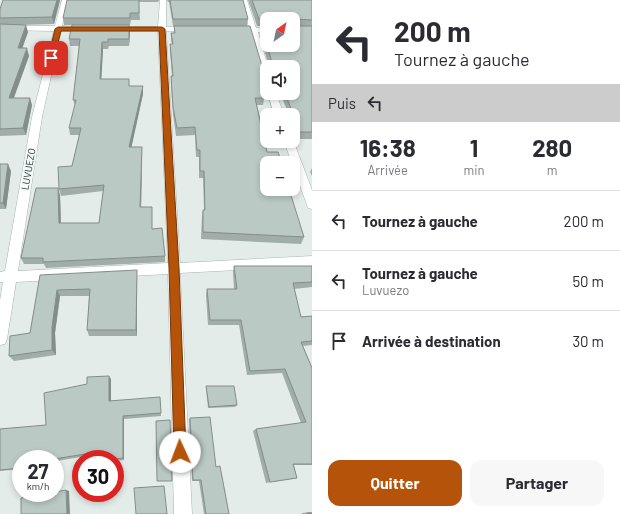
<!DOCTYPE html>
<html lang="fr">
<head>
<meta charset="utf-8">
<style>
  :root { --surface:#fff; --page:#f7f7f7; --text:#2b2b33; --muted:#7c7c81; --line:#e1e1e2; --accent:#b45309 }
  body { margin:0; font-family:Barlow,sans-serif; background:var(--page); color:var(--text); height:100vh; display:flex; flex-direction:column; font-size:15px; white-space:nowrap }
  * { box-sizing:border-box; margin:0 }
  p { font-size:13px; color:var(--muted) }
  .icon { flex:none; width:22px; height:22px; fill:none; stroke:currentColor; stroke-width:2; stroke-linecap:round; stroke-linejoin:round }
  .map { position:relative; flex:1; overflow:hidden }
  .sheet { display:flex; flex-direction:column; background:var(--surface); width:308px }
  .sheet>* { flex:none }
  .top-card { background:#fff; color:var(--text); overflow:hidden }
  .needle { width:26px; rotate:33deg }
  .controls { position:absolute; left:260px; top:12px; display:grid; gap:8px }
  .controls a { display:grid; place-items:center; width:40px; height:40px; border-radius:8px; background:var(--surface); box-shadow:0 2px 6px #0003; font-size:20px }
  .speed { position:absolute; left:12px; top:450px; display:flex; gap:8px; font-size:20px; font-weight:700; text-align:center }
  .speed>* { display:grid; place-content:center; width:52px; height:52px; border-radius:50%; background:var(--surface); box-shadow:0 2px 6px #0003; line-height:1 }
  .speed small { font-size:10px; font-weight:400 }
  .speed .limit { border:6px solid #d22; background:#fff; color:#111 }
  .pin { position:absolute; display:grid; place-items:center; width:34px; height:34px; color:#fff; margin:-17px; border-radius:8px; box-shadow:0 2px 6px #0006 }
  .me { position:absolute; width:44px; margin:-22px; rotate:358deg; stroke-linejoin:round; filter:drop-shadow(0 0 3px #0008) }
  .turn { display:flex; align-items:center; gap:14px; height:84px; padding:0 16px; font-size:18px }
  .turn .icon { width:52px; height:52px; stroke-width:2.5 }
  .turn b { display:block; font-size:28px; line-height:34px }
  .then { display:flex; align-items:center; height:38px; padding:0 16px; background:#0003; gap:8px; font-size:15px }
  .eta { display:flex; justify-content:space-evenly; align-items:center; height:68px; text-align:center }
  .eta b { font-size:24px; font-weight:700; line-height:28px }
  .cta { display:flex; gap:8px; margin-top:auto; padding:8px 16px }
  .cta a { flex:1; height:46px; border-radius:12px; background:var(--accent); color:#fff; font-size:16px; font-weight:700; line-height:46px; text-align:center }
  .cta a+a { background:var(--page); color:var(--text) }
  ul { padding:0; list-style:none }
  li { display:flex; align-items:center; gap:12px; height:60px; padding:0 16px; border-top:1px solid var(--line) }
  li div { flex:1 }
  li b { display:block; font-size:15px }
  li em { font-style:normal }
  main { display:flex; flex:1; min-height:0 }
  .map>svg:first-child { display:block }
</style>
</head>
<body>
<main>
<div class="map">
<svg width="312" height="514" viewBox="0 0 312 514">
  <rect width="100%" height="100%" fill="#e3ece9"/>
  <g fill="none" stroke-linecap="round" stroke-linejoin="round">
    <defs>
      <g id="minor">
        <path d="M62,0H68L62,26L88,27L92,29L88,31H61L42,117L18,271L168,263L158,31H114L110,29L114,27H158L160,0H166V27H190L194,29L190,31H166L180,263L312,256V266L180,273L192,514H174L168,274L16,282L7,339L5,344L0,345V300L3,282H0V272L5,271L32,117L54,31L0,30V26H55Z"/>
        <path d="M241,0H247L256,28H267V32H258L268,67H267V79L263,76L250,32H236L232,30L236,28H249Z"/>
        <path d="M268,93H276L284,115H274Z"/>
        <path d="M293,140L312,190V209L308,208L307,205L284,141H293Z"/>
      </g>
    </defs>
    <use href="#minor" stroke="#a6b4b1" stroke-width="1"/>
    <use href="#minor" fill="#fff" fill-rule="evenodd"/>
  </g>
  <g fill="#a1ada9" fill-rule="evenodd">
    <path d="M3,0H60L54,24L17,25L28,32L22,48L29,56L14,98L32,105L26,135L0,136V9Z"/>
    <path d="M67,0H159L158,2H139L140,20H131L130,25H64L63,18Z"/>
    <path d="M167,0H243L248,19L247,26L268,98L264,99L263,105H257L267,152L304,237L301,244L201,239L202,216L203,210H204L203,178H199V157H196L195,135L176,136L173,114L171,83V76H172L170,51V44H172L171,40V33H174V26H173L169,2H168Z"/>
    <path d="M248,0H312V139H298L293,127V115H289L280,93L278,94L277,93H293V67H269L260,34L262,26H257ZM267,19H293L267,45Z"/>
    <path d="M129,25L130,32L129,46H109L108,49H103L101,79L130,86L143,94L131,147H142L141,207L152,229L165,256V262L46,268L44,264H24L21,258L60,195L61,223H99L103,191L61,196L59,189L72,166L79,135H70L69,128L75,105L73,100L79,46H70L69,39Z"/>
    <path d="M0,164L11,171L6,209H0Z"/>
    <path d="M312,168V176L310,172Z"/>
    <path d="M234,266H312V287L294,289L301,317L312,316V345L303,346L312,368V465H294L297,478L266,483L253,431L256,429L301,423L282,373L247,375L239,325H208L206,295L207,289H234L233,272Z"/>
    <path d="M40,275L137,277V336H89L87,330L89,296H60L55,333L56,355L14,361L9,356L30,333Z"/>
    <path d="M111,379V401L161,413V416L124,419V460L115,461V459L92,455L57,461V466H55V459H21V469L0,471V429L46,425Z"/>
    <path d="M206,386L237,405L235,407L208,408L206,388Z"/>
    <path d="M190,418L216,467L229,514H204L199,481H192L189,420Z"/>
    <path d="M312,512V514H302V513Z"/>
  </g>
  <g fill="#838d8a">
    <path d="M57,0H60L54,24L52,17Z"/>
    <path d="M26,25L28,32L20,55L18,48Z"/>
    <path d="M129,25L130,32L129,46Z"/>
    <path d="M102,42L103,49L101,86L100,79Z"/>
    <path d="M27,48L29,56L11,105L9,98Z"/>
    <path d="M143,86V94L130,154L129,147Z"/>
    <path d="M267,91V93H269L268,98L264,99V98L263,93Z"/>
    <path d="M30,98L32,105L26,135L23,128Z"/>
    <path d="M142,147V154L141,213L140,207Z"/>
    <path d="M8,164L11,171L6,209L3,203Z"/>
    <path d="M58,188L60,195L61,229L59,223Z"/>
    <path d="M137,270V336L136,330Z"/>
    <path d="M57,290L60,296L55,333L56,355L52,350V327Z"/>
    <path d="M109,376L111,379V404L109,401Z"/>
    <path d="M123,416L124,419V460L123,458Z"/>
    <path d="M55,459L57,461V466L55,465Z"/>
    <path d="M66,490L69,491L70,514H67Z"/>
  </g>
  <g fill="#bbc9c5" stroke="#838d8a">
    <path d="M3,0H57L52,17L0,18V9Z"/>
    <path d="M67,0H139V13H130V18H63Z"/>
    <path d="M170,0H243L248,19H173Z"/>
    <path d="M252,0H312V20L295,19L293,25L295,26H312V132H300L285,93H293V67H271V59L267,45H293V19H259Z"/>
    <path d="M0,24L26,25L18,48H27L9,98H30L23,128L0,129Z"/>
    <path d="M72,25H129V39H108V42H102L100,79H129V86H143L129,147H142L140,207H152V229L162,228L165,256L43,262V258H21L36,188H58L59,223H99L104,185L59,189L58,167L72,166L81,128H69L76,100H73L80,39H69Z"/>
    <path d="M174,26H250L263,69L267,71V91L263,93L264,98H255L267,152H278L282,163H267V189H289L304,237L203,232V210H205L204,171H200V150H197L195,127L177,128L173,107L171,76H173L170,44H173L171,33H175Z"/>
    <path d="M262,26H267V45Z"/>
    <path d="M0,164H8L3,203H0Z"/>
    <path d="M234,266H312V282L293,283L301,317L312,316V341L301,342L312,368V464H293L297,478L270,482L256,429L306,422L285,369L250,371L241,320H210L207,289H237Z"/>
    <path d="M137,270L136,330H87L90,289L57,290L52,327V350L9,356L10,336L30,333L40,275Z"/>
    <path d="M109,376V401L160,397L161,413L123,416V458L115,459H92V453L54,459H21V468L0,470V429L46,425L44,393L87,384V377Z"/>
    <path d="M206,386H234L237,405L209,407Z"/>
    <path d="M210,417L216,467L220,466L229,514H206L201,480H193L190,418Z"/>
    <path d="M170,420L172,481H157L156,421Z"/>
    <path d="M164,486L167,514H136L134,488Z"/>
    <path d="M66,490L67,514H21V498L49,493H55V492Z"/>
    <rect x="307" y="513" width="5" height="1"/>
  </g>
  <path fill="#b45309" stroke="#753606" d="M58,27H162L165,29L179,268L186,452L185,457L180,458L176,457L174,452L169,268L159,31H61L54,58L51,60L48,58L55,29Z"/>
  <g text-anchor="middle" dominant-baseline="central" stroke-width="3.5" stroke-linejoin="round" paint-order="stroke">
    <g font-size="10" fill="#233c39" stroke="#f3f8f6">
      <text transform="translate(28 169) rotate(-80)">LUVUEZO</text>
    </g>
  </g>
</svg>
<div class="controls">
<a><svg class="needle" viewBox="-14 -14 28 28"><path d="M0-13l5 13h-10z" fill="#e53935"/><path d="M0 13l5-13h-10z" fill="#7c7c81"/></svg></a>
<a><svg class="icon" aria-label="sound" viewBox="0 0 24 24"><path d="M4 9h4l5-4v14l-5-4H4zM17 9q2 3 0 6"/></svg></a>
<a>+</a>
<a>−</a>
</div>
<div class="speed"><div>27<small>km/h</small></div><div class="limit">30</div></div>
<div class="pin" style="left:51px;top:58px;background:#d93025"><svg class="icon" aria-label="arrive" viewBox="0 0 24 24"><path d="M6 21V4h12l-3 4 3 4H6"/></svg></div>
<svg class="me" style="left:180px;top:452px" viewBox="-20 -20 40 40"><circle r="19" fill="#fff"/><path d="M0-13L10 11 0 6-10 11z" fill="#b45309"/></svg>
</div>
<section class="sheet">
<div class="top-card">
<div class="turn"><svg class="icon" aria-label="left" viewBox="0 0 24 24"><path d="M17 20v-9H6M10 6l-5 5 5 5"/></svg><div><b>200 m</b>Tournez à gauche</div></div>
<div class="then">Puis<svg class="icon" aria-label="left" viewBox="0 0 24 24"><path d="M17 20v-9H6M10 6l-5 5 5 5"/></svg></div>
</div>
<div class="eta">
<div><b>16:38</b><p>Arrivée</p></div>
<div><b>1</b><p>min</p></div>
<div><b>280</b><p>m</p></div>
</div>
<ul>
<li><svg class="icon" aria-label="left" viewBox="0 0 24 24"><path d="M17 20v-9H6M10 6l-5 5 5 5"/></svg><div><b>Tournez à gauche</b></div><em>200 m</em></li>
<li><svg class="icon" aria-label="left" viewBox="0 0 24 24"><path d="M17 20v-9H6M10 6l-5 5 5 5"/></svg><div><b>Tournez à gauche</b><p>Luvuezo</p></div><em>50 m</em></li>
<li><svg class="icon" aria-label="arrive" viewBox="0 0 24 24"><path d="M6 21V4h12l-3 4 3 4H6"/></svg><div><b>Arrivée à destination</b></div><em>30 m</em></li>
</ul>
<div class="cta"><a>Quitter</a><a>Partager</a></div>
</section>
</main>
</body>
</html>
